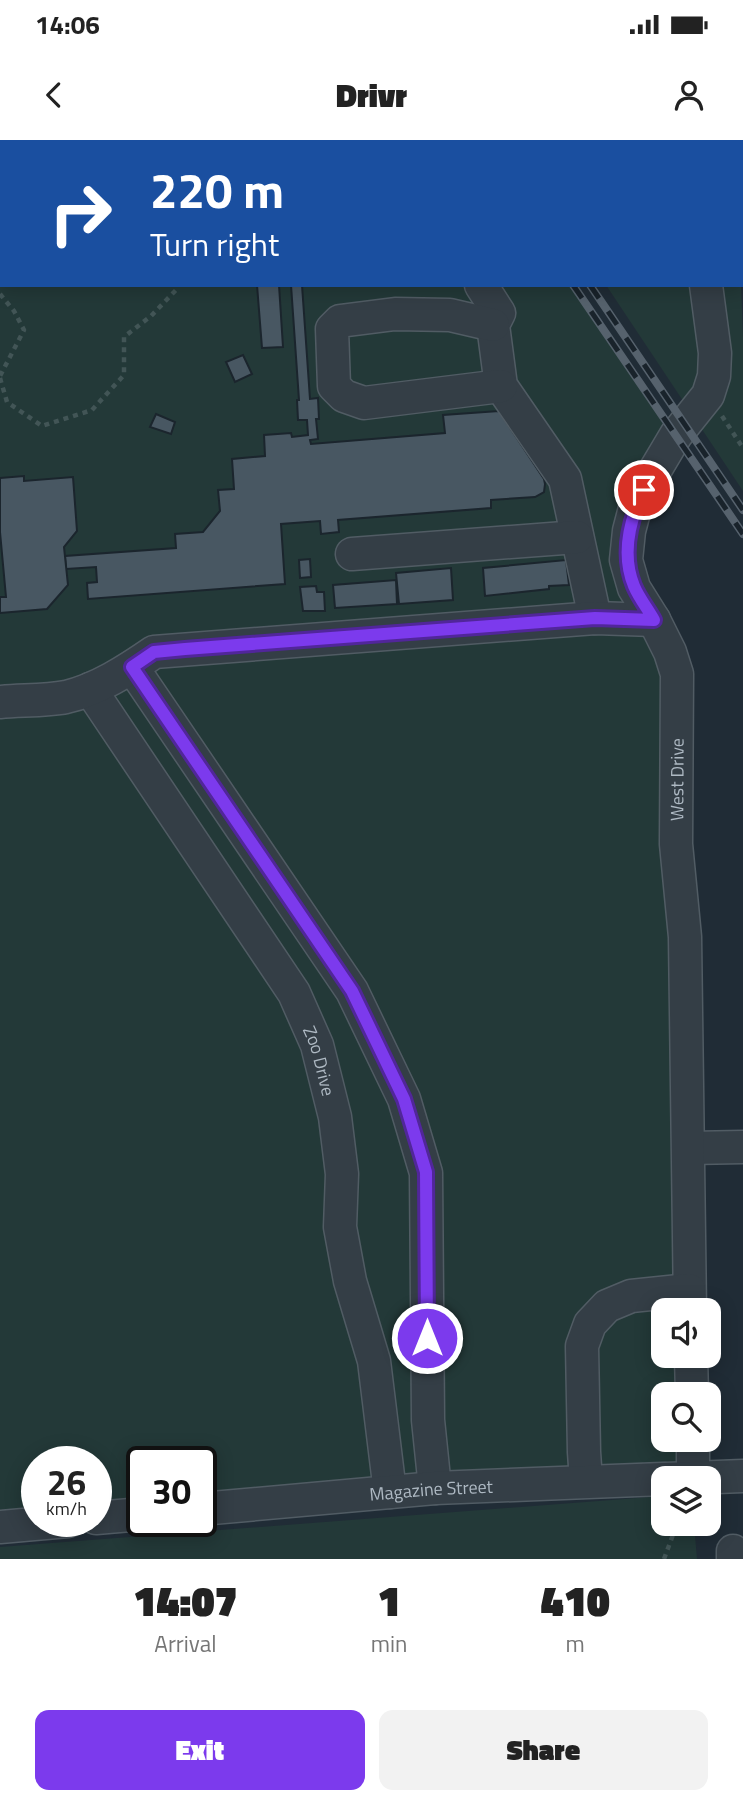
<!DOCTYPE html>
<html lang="en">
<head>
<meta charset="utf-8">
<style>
  :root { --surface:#fff; --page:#f2f2f2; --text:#222; --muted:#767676; --accent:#7c3aed }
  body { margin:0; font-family:"Titillium Web",sans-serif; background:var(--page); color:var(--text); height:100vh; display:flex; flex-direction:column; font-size:26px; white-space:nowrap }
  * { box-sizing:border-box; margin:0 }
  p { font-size:23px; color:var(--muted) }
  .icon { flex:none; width:38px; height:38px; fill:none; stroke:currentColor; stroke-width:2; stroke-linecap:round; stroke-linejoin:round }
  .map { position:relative; height:1419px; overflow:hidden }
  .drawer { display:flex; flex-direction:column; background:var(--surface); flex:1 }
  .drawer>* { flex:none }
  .hud { position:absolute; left:0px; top:0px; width:744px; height:147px; box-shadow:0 4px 18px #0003; background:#1a4fa0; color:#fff; overflow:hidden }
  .tools { position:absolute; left:651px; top:1158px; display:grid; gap:14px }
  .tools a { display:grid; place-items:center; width:70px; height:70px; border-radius:14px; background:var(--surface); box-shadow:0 4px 18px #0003; font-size:35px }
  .speed { position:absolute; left:21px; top:1306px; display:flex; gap:14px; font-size:35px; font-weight:700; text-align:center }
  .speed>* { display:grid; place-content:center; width:91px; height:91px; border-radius:50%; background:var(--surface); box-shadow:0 4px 18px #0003; line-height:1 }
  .speed small { font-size:18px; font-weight:400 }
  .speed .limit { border:4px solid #111; border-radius:10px; background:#fff; color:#111 }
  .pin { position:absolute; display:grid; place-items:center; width:60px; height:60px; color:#fff; margin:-30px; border:4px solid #fff; border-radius:50%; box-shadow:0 2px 7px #0007 }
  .me { position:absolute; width:77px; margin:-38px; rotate:0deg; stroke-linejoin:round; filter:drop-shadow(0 0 5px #0008) }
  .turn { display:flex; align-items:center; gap:24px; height:147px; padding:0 35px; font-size:32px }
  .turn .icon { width:91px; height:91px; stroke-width:2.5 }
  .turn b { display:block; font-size:49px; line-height:60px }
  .eta { display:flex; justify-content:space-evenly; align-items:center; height:119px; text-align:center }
  .eta b { font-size:42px; font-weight:800; line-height:49px }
  .primary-button { display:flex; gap:14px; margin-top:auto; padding:14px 35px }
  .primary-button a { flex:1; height:80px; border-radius:14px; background:var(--accent); color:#fff; font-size:28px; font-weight:800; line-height:80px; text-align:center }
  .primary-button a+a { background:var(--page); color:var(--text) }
  .status { display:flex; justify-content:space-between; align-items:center; height:49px; padding:0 35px; background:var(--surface); direction:ltr }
  .status svg { height:19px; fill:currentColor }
  header { display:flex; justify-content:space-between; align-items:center; height:91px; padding:0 35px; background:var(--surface); font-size:32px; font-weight:800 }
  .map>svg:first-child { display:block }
</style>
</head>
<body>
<div class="status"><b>14:06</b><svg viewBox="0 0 49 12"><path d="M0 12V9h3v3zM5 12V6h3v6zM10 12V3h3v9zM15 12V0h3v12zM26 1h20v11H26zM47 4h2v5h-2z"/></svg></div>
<header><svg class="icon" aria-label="back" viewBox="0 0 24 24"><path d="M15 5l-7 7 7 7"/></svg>Drivr<svg class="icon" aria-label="person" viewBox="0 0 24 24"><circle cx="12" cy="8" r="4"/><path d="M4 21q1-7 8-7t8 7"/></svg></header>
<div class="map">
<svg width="743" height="1419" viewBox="0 0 743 1419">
  <rect width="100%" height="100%" fill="#202c36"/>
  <g fill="#233938">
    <path d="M0,0H473L475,2H2V145H573L676,295L626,420L677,534L682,1171H663V1216H682V1255H663V1300H681V1324L201,1357V1321H142V1361L96,1364V1321H37V1368L0,1370Z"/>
    <path d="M509,0H735V2H510Z"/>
    <path d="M606,145H741L743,197V351Z"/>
    <path d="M663,1356V1384H694L697,1419H0V1407Z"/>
  </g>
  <g fill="#485762" stroke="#1b252d" stroke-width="2">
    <rect x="241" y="0" width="70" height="2"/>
    <path d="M257,145H279L283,207L262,208Z"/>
    <path d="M291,145H302L310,259L318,258L319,279H316L318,299L310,300L311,304L445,293L443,275L499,271L544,339L545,344L544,352L535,357L491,360V368L338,380L339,392L321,394L320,381L281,384L285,444L88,459L87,443L97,442L96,427L66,429L65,416L176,408L175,394L203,392L220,371L218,350L234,349L232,319L265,316L264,295L291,293L292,297L308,295L307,280H298L297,260H299Z"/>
    <path d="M243,215L252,234L235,242L226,222Z"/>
    <path d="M156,274L175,282L171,294L150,287Z"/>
    <path d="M24,336V341L73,337L77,391L64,407L68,445L47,469L0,473V457H6L0,392V338Z"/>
    <path d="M310,419L311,437L300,438L299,420Z"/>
    <path d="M566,420L569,445L549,446V449L485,456L483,428Z"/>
    <path d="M451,428L453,460L399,464L396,433Z"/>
    <path d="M396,440L397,464L335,468L333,445Z"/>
    <path d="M316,446L317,452H324L325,471H303L300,447Z"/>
  </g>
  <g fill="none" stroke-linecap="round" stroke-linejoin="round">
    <defs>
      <g id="minor">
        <path d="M382,0L383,2"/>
        <path d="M684,0L685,2"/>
        <path d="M481,145L499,173L493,185L501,246L565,339L595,478"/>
        <path d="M493,185L450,175L395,174L340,181L332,189L334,246L344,256L364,263L501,246"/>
        <path d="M352,414L577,397"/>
        <path d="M132,527L352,851L404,959L426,1033L428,1280L435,1348"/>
        <path id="s1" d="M90,549L294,853L317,905L335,977L342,1034L340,1087L350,1141L374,1221L390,1352"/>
        <path d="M0,562C21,560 45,561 66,557C97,550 128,530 154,512L595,478L654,480"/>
        <path d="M689,1008L743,1007"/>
        <path id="s2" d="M690,1171L685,797L676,704L677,534L670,512L654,480L634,448L626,420L629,391L635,368L654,332L676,295L708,255L714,236L715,213L706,145"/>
        <path d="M691,1216L692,1255"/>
        <path d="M693,1300V1338"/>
        <path d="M666,1339L743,1336"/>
        <path d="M586,1341L584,1312L582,1206L590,1184L607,1166L631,1156L689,1150"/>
        <path id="s3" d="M201,1369L435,1348L663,1339"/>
        <path d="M96,1378L142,1374"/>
        <path d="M0,1387L68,1381"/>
        <path d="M733,1411V1419"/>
      </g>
    </defs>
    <use href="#minor" stroke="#515c64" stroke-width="35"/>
    <g stroke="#425556" stroke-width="4.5" stroke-dasharray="5 5" stroke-linecap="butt">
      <path d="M29,0V2"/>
      <path d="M632,0L634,2"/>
      <path d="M742,144L743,145"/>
      <path d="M0,154L14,171L24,190L0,236"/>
      <path d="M0,238L7,262L42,286L92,270L124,235V197L151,176L176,150V145"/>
      <path d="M722,276L743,308"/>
      <path d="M664,1419L677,1384"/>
    </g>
    <use href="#minor" stroke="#343e46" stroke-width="32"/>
    <defs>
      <g id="rail">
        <path d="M473,0L475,2"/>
        <path d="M491,0L492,2"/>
        <path d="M573,145L743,394"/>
        <path d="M590,145L743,370"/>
      </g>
    </defs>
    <use href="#rail" stroke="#56626d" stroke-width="8"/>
    <use href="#rail" stroke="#19232b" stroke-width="5" stroke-dasharray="16" stroke-linecap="butt"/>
  </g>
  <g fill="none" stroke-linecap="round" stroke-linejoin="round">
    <defs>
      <path id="route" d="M427,1198L426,1032L404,959L352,851L132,527L154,512L185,509L595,478L654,480C648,469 639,458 634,446C621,414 629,381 644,350"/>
    </defs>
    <use href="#route" stroke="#51269a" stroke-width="18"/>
    <use href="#route" stroke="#7c3aed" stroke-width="12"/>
  </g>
  <g text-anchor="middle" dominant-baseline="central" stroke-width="7" stroke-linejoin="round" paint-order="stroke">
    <g font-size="18" fill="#aeb9c3" stroke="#19232b">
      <text stroke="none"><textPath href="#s2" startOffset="532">West Drive</textPath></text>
      <text stroke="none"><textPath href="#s1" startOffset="439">Zoo Drive</textPath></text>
      <text stroke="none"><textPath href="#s3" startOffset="231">Magazine Street</textPath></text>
    </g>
  </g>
</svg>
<div class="tools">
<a><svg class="icon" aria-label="sound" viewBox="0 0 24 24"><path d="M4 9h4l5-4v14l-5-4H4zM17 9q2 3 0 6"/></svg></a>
<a><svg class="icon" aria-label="search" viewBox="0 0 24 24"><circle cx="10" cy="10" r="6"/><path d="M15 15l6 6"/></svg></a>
<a><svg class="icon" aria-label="layers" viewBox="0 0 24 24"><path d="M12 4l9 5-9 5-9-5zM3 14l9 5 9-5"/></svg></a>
</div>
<div class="speed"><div>26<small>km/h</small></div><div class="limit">30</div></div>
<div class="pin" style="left:644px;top:350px;background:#d93025"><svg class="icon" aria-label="arrive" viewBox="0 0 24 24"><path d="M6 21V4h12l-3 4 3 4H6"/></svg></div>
<svg class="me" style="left:427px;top:1198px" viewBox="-20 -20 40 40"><circle r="17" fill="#7c3aed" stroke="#fff" stroke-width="3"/><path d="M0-11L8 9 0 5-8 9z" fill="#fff"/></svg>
<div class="hud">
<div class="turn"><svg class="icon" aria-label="right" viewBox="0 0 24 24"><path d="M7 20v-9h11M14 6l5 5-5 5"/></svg><div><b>220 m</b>Turn right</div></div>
</div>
</div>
<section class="drawer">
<div class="eta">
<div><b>14:07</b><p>Arrival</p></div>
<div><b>1</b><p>min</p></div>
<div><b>410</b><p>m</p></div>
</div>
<div class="primary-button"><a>Exit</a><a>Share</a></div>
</section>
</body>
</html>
